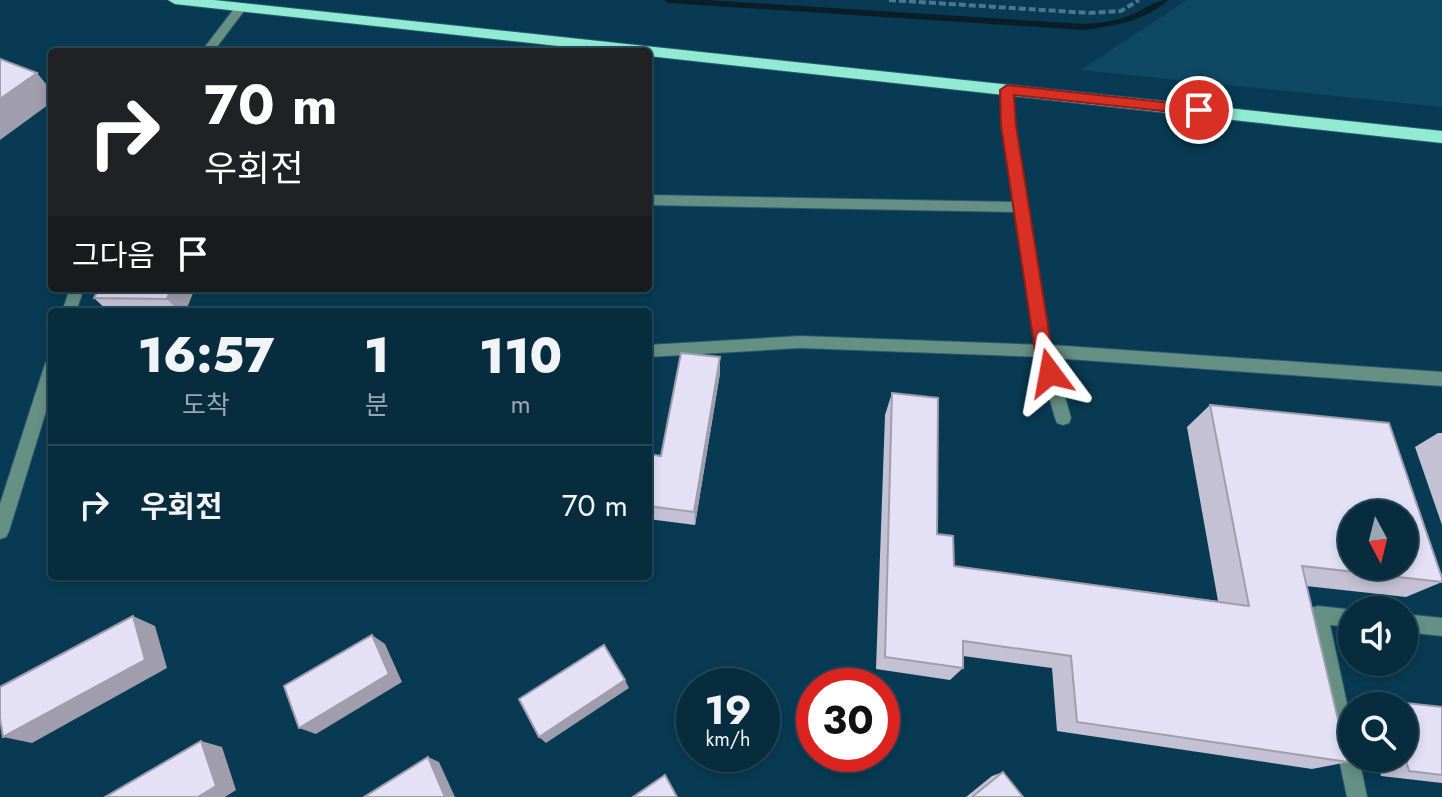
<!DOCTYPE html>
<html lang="ko">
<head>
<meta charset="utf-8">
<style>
  :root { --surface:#062c3e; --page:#143849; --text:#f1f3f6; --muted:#98a7b0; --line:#274858 }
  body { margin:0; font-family:Jost,"Noto Sans KR",sans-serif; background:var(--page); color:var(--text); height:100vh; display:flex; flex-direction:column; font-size:30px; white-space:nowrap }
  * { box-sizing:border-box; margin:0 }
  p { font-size:26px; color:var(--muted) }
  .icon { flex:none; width:44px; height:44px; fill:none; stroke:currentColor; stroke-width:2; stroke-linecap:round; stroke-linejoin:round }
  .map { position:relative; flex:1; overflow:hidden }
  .drawer { position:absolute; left:48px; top:308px; width:604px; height:272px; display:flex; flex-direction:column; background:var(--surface); border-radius:8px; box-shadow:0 4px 12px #0003,0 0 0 2px var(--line) }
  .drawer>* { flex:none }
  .top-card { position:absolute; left:48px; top:48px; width:604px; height:244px; border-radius:8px; box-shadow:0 4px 12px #0003,0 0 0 2px var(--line); background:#202124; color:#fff; overflow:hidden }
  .needle { width:52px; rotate:173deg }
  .controls { position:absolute; left:1338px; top:500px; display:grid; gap:16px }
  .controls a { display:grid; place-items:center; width:80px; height:80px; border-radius:50%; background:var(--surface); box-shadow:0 4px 12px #0003,0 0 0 2px var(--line); font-size:40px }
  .speed { position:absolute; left:676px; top:668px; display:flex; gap:16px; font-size:40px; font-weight:700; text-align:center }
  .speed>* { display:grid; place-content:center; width:104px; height:104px; border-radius:50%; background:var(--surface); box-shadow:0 4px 12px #0003,0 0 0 2px var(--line); line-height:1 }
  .speed small { font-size:20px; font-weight:400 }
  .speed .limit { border:12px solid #d22; background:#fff; color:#111 }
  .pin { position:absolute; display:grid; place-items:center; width:68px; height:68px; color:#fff; margin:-34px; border:4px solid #fff; border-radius:50%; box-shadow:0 2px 8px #0007 }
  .me { position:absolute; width:88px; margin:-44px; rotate:347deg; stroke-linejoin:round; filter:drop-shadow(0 0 6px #0008) }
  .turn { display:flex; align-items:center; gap:28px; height:168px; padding:0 24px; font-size:36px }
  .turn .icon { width:104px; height:104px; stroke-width:2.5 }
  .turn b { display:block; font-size:56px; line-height:68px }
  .then { display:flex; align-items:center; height:76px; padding:0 24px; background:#0003; gap:16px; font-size:30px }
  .eta { display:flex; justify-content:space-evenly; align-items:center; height:136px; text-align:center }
  .eta b { font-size:48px; font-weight:800; line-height:56px }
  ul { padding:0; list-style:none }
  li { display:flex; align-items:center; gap:24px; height:120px; padding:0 24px; border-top:2px solid var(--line) }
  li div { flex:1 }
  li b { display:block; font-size:30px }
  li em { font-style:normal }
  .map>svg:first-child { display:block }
</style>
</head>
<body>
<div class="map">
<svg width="1442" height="797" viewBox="0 0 1442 797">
  <rect width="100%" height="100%" fill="#083b53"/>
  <path fill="#0e4862" d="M1187,0H1442V107L1081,70Z"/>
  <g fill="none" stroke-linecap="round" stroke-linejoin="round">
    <path fill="#0b1d27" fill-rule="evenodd" d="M664,0H707L1084,24C1100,23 1116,21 1131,15C1144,10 1154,0 1168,0C1145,21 1114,26 1084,30L668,3Z"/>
    <defs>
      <path id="lane" d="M800,336L1044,345L1049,346L1052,351L1049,356L1044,357L800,348L648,357V345Z"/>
      <g id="street">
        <path d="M241,4L247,7L213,52H201L237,5Z"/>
        <path d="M1007,86L1013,90L1015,126L1051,345L1442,372V386L1054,358L1071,418L1069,423L1063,425L1057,423L1055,418L1036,351L1015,212L648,205V195L1014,202L1003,126L1001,90Z"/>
        <path d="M70,288H84L76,312H62Z"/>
        <path d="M52,360V392L9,531L6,537L0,539V504L44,367L46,362Z"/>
        <path d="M1318,606L1355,610H1352V627L1330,625L1352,727V758H1359L1367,797H1347L1309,615L1311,608Z"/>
        <path d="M1404,614L1442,618V636L1404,632Z"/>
      </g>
      <path id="primary" d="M168,0H214L1442,131V143L648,56V52H613L175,4Z"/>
    </defs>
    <use href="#lane" stroke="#285972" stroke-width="2"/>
    <use href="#street" stroke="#285972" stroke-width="2"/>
    <use href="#primary" stroke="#285972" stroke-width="2"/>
    <path stroke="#48778f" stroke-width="4" stroke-dasharray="7 3" stroke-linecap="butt" d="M889,0L1089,13L1121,11L1139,0"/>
    <use href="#lane" fill="#669084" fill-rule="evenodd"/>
    <use href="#street" fill="#669084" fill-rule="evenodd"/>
    <use href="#primary" fill="#91ead2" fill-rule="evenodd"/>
  </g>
  <g fill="#c4c1d4">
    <path d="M195,288L185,312H109L94,298Z"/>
    <path d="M720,373L695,525L648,519V454L661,456Z"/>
    <path d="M892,393L937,534L954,566L1218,601L1187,427L1210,405L1442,578V582L1406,597L1306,586L1348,762L1312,769L1057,731L1052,668L963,656V668L950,680L876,669L885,415Z"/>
    <path d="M1438,433H1442V525L1415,447Z"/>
    <path d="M1388,701L1442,707V783L1381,776L1376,758H1404V706H1368Z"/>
    <path d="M1003,772L1023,797H966L992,776Z"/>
  </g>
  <g fill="#a09dac">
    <path d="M37,73L52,91V102L0,140V99Z"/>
    <path d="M171,288H195L185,312H180L167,299Z"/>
    <path d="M720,357V373L695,525L694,512Z"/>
    <path d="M133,616L155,626L167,668L32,743L3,737Z"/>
    <path d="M372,635L385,644L402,682L316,734L299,728Z"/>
    <path d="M625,680L629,688L546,743L539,737Z"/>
    <path d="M201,741L222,747L236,790L225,797H198Z"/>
    <path d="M428,757L439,762L455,797H445Z"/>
  </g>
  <g fill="#e4e0f6" stroke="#a09dac" stroke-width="2" fill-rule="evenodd">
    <path d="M0,59L37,73L0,99Z"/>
    <path d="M99,288H171L167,299L94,298Z"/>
    <path d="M681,353L720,357L694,512L648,506V454L661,456Z"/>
    <path d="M892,393L938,398L937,534L953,536L954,566L1249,606L1210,405L1389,423L1442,578V582L1302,566L1348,762L1077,722L1071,656L963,641V668L885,657ZM1352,514H1404V566H1352Z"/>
    <path d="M133,616L145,660L3,737L0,718V687Z"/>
    <path d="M372,635L389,674L299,728L284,686Z"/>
    <path d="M604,645L625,680L539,737L519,699Z"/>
    <path d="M1388,701L1442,707V775L1409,771L1404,754V706H1390Z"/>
    <path d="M201,741L216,786L198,797H105Z"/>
    <path d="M428,757L445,797H364Z"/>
    <path d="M1003,772L1023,797H972Z"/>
    <path d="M665,775L677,797H633Z"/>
  </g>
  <path fill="#d93025" stroke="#8d1f18" stroke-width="2" d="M1007,85L1199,106L1206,110L1199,115L1014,95L1016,126L1052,351L1059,373L1050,381L1044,379L1035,351L1001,126L1000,90Z"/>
</svg>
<div class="controls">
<a><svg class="needle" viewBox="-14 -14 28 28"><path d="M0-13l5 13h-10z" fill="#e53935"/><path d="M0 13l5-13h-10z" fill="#98a7b0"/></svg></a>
<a><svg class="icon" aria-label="sound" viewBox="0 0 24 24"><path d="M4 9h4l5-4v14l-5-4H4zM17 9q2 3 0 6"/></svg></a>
<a><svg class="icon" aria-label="search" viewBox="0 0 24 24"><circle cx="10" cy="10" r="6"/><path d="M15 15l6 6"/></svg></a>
</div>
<div class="speed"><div>19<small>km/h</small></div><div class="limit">30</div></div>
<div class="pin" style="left:1199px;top:110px;background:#d93025"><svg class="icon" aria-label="arrive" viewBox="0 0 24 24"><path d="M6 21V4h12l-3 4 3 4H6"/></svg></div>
<svg class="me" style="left:1050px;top:373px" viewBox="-20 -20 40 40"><path d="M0-17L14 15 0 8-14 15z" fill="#d93025" stroke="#fff" stroke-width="4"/></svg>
<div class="top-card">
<div class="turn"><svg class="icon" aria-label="right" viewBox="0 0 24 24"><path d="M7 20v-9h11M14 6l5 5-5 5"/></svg><div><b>70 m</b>우회전</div></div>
<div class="then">그다음<svg class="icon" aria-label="arrive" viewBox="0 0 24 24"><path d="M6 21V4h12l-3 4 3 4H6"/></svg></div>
</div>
<section class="drawer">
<div class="eta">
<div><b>16:57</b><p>도착</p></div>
<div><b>1</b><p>분</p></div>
<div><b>110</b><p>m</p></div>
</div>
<ul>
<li><svg class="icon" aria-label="right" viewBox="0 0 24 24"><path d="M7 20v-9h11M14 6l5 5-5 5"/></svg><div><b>우회전</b></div><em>70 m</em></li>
</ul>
</section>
</div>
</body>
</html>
